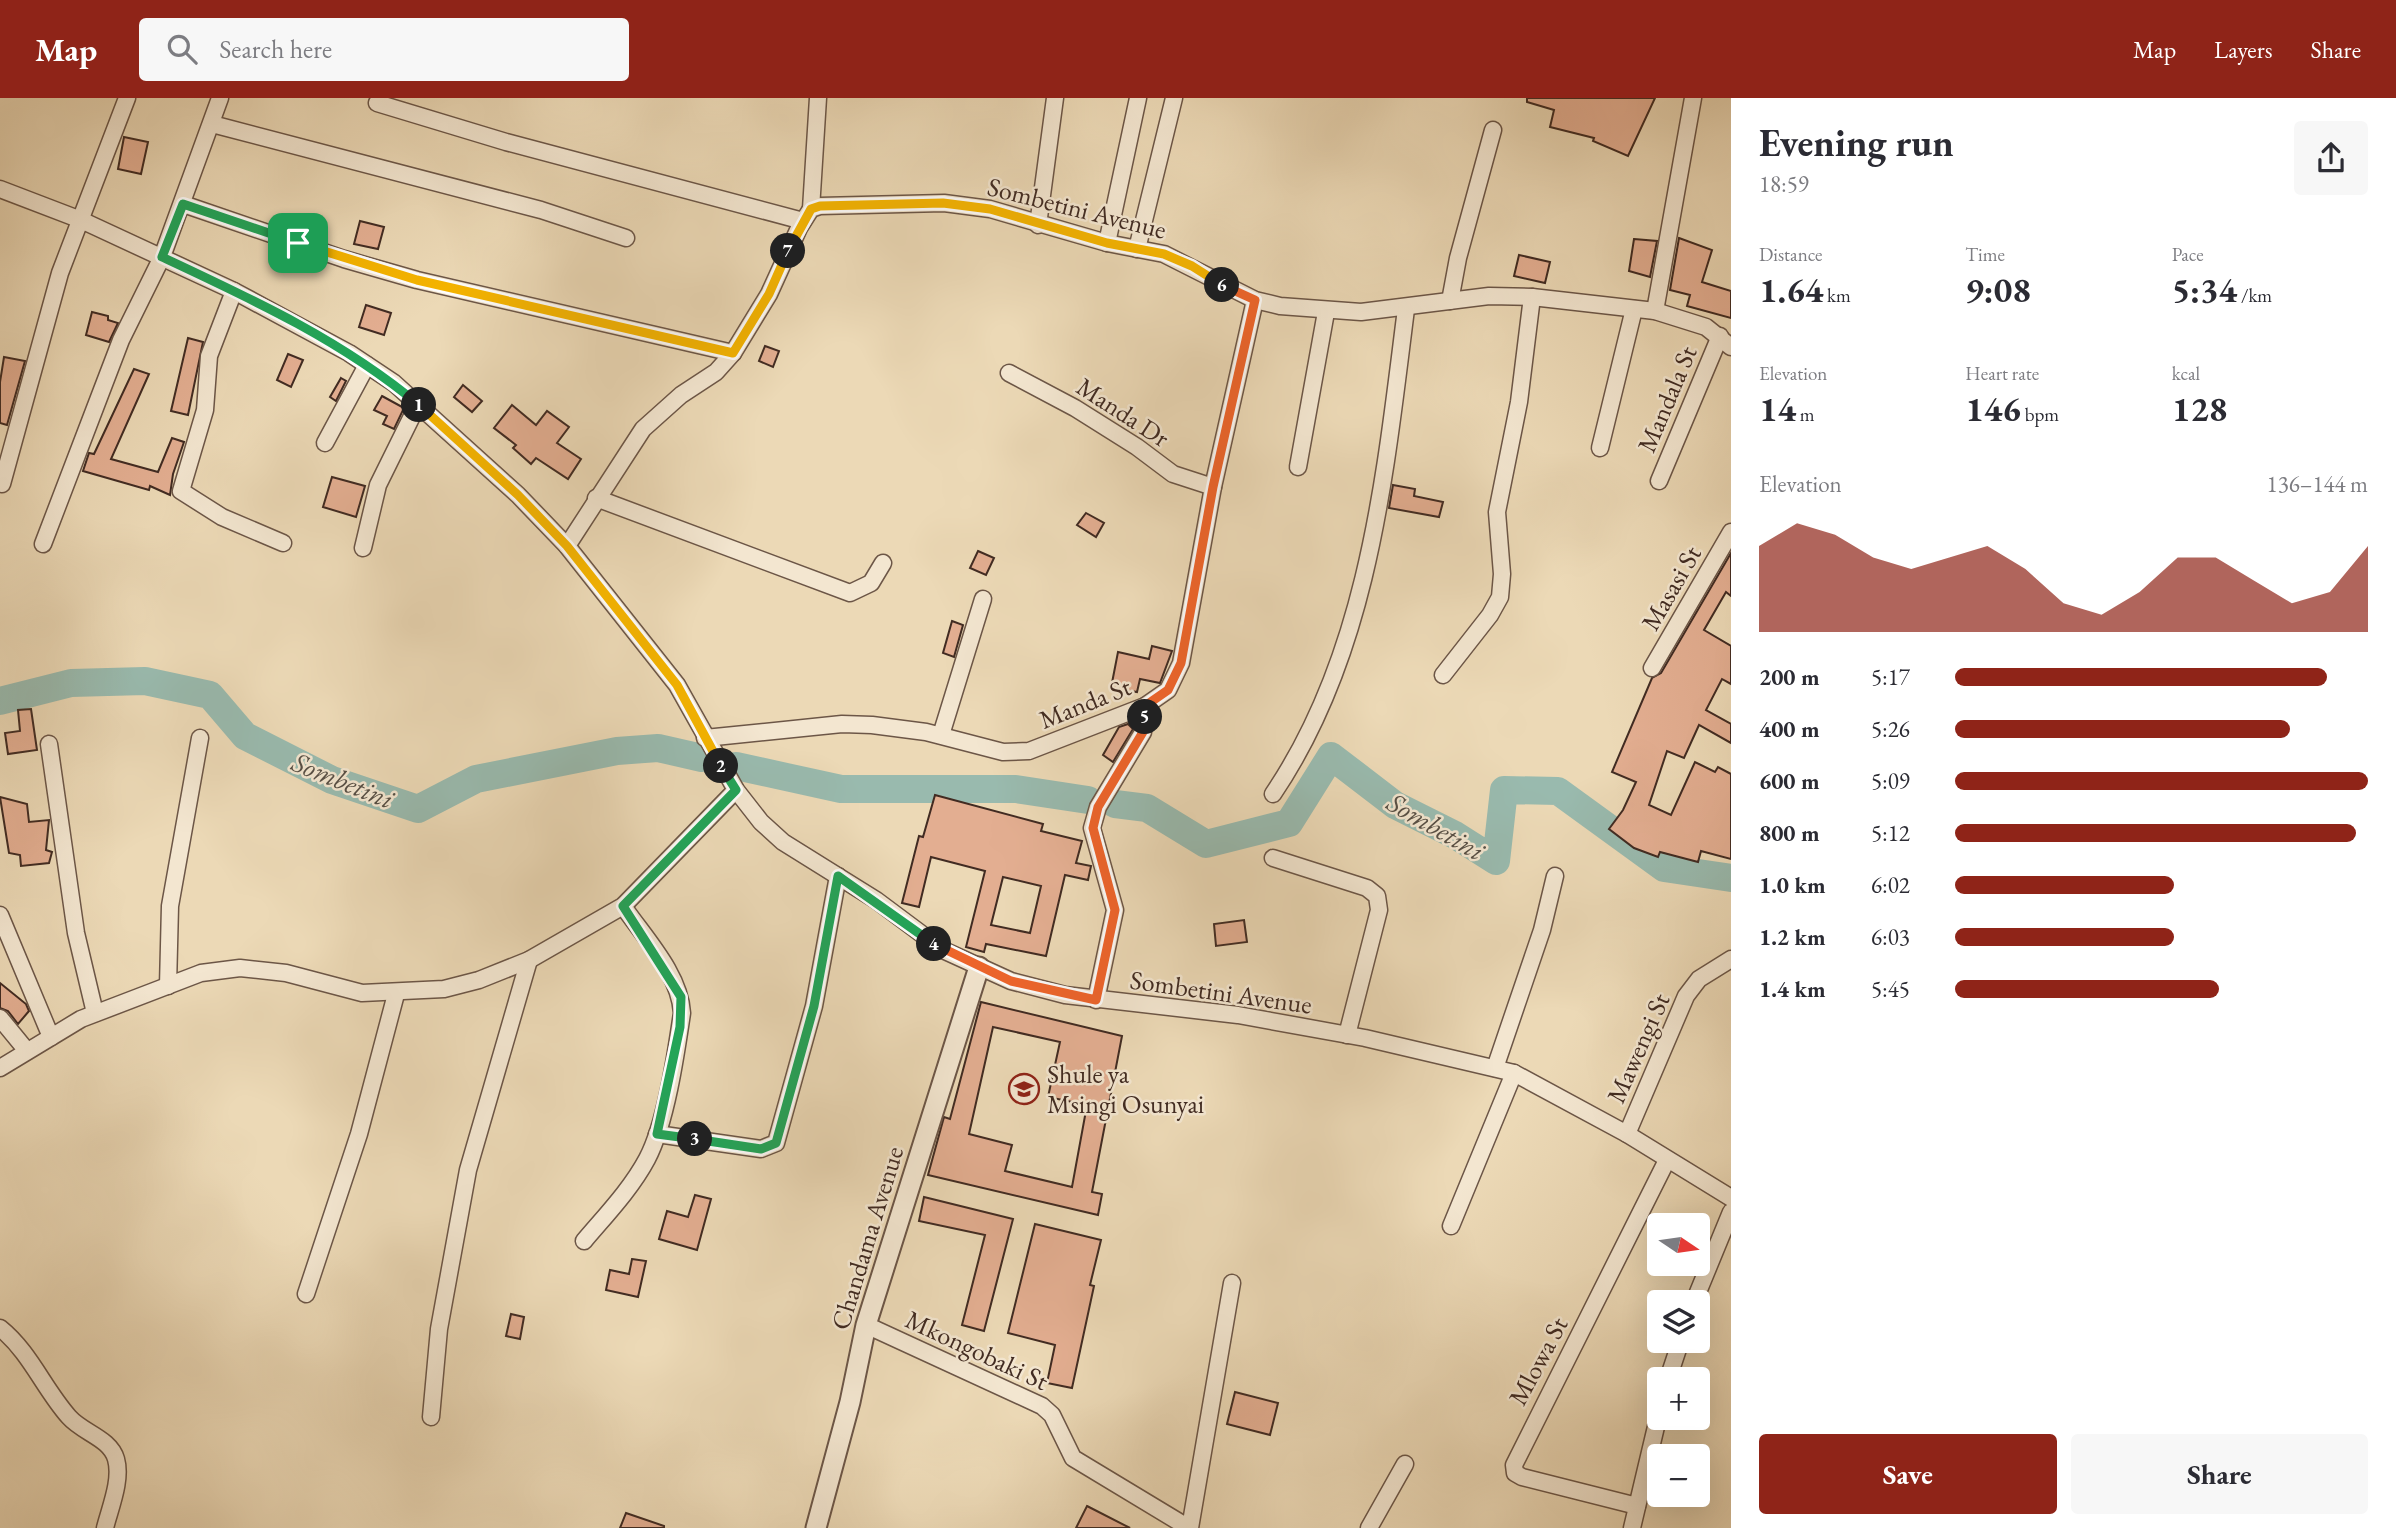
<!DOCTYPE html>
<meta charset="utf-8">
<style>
body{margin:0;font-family:"EB Garamond",serif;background:#f7f7f7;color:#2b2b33;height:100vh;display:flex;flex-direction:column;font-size:26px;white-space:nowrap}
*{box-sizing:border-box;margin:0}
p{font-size:23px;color:#7c7c81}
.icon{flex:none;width:38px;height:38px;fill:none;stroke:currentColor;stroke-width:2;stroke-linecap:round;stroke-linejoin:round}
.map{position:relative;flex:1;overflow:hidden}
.panel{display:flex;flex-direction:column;background:#fff;width:665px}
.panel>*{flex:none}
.needle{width:46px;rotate:103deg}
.tools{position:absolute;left:1647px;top:1115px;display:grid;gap:14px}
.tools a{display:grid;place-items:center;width:63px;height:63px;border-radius:7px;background:#fff;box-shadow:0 7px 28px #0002;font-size:35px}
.pin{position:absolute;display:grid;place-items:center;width:60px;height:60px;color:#fff;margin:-30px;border-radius:14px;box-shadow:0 4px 10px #0006}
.km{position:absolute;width:35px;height:35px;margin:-18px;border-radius:50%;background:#222;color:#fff;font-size:19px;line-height:35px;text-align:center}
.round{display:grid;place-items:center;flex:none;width:74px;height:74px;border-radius:7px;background:#f7f7f7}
.summary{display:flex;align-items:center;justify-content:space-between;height:119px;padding:0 28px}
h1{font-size:38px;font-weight:700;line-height:52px}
.metrics{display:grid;grid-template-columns:repeat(3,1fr);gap:10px;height:119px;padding:7px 28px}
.metrics div{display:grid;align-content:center}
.metrics b{font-size:35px;font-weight:700}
.metrics small{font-size:19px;font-weight:400}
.metrics p{font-size:19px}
.chart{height:196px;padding:14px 28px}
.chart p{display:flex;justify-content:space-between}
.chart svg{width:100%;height:126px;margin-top:7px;fill:#8f2418;opacity:.7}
.action{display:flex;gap:14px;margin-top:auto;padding:14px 28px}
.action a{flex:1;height:80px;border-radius:7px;background:#8f2418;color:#fff;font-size:28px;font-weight:700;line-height:80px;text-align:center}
.action a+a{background:#f7f7f7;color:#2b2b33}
ul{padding:0 28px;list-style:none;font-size:23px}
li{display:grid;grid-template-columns:112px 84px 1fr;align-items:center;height:52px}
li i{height:18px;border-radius:9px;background:#8f2418}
header{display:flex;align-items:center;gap:42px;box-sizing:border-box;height:98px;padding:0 35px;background:#8f2418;color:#fff}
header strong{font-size:33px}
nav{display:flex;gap:38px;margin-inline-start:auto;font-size:24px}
.search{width:490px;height:63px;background:#f7f7f7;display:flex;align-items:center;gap:18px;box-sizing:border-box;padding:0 24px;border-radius:7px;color:#7c7c81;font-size:26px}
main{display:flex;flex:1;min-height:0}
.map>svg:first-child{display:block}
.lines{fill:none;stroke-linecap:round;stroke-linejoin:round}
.river{stroke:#99baae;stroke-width:28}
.building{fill:#e3ae91;stroke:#412b22;stroke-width:2;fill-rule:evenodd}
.minor-casing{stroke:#6c5647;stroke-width:19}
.tertiary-casing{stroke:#6c5647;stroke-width:23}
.minor{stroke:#f3e6d0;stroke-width:16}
.tertiary{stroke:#f3e6d0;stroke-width:19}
.split-1-casing{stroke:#fff;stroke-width:14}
.split-2-casing{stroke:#fff;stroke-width:14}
.split-3-casing{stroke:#fff;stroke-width:14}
.split-4-casing{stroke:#fff;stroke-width:14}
.split-5-casing{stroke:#fff;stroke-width:14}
.split-6-casing{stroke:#fff;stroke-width:14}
.split-7-casing{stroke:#fff;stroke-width:14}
.split-8-casing{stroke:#fff;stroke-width:14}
.split-1{stroke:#22a559;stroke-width:9}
.split-2{stroke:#f5b400;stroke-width:9}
.split-3{stroke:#22a559;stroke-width:9}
.split-4{stroke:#22a559;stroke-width:9}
.split-5{stroke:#f0652b;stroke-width:9}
.split-6{stroke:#f0652b;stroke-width:9}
.split-7{stroke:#f5b400;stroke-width:9}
.split-8{stroke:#f5b400;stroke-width:9}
.labels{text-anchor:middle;stroke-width:5;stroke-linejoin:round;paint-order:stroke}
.street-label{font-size:26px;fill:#412b22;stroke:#f3e6d0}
.poi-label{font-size:26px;fill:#412b22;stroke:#f3e6d0;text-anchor:start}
.water-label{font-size:28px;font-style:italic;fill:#574f45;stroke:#f3e6d0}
</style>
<header>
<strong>Map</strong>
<div class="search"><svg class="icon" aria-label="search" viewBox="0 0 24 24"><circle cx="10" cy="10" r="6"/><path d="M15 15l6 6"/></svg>Search here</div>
<nav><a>Map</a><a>Layers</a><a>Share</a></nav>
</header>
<main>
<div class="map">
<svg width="1731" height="1430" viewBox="0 0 1731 1430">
<rect width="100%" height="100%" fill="#ecd9b6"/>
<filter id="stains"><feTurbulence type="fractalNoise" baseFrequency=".00286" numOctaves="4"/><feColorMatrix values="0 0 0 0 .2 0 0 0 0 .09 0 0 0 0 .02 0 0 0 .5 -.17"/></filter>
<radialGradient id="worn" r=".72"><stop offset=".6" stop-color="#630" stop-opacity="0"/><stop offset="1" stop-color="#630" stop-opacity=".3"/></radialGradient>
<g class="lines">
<g class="river">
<polyline points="0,603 71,585 145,583 210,597 245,638 332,682 418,711 476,681 617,653 658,650 702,660"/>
<polyline points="736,668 841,691 1016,691 1088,702"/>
<polyline points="1115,706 1147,710 1206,746 1289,725 1331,658 1395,707 1455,737 1496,763 1504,692 1558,693 1664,770 1731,780"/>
</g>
</g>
<g class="building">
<polygon points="1527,0 1655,0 1628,58 1593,43 1594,40 1550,29 1554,12 1527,4"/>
<polygon points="124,39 148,44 141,76 118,71"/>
<polygon points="360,123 384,129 378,151 354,146"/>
<polygon points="1679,140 1712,152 1702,184 1731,193 1731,220 1687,208 1690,197 1670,192"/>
<polygon points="1634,141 1657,143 1650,179 1629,173"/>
<polygon points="1519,157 1550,164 1545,185 1514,178"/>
<polygon points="366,207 391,215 384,237 359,229"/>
<polygon points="92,214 108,218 108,222 118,225 109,244 86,237"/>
<polygon points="188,240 203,244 188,317 171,313"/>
<polygon points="765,248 779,253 773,269 759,263"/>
<polygon points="288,256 303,262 291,289 277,282"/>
<polygon points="4,259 25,263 7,327 0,325 0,284"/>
<polygon points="134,271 149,276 111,361 158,374 172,340 184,344 173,376 170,397 150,388 149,392 83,373 89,355 94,356"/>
<polygon points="341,280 346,283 336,303 330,299"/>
<polygon points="463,287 482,303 472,314 454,299"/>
<polygon points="382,298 404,310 394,331 383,326 387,318 374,312"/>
<polygon points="512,307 536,327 547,313 569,329 557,345 581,361 568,381 536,360 531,366 513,350 516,347 494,330"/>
<polygon points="332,379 365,388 356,419 323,409"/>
<polygon points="1393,387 1415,391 1414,398 1443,404 1439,419 1389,410"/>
<polygon points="1086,415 1104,425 1096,439 1077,427"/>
<polygon points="978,453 994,460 986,477 970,470"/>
<polygon points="1731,455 1731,498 1726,494 1704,532 1731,548 1731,586 1722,581 1706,612 1731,626 1731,645 1699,627 1684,660 1667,653 1649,707 1671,717 1695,664 1715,674 1718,669 1731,676 1731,761 1701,753 1698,764 1660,754 1658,759 1634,750 1609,731 1623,712 1636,684 1612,674 1652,580 1661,575"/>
<polygon points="952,523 963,527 954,559 943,555"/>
<polygon points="1152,548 1172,553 1160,585 1140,581 1137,594 1111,590 1118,554 1149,561"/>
<polygon points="31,611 37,652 8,656 5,635 20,633 18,612"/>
<polygon points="1128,626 1133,631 1113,664 1103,657 1119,629"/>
<path d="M935 697 1043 726 1041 733 1082 743 1076 765 1091 768 1088 782 1065 777 1046 858 986 846 984 854 966 849 985 773 931 759 919 809 902 805 919 738 923 739ZM1003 779 1041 788 1030 835 991 827Z"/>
<polygon points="0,699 27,706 29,724 49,722 46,752 52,754 49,765 21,768 20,757 9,755"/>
<polygon points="1244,822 1247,844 1216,848 1214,826"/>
<polygon points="0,885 26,906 29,913 18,926 8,913 0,910"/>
<path d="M981 904 1122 938 1092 1094 1102 1096 1098 1117 928 1077 944 1019 950 1021ZM993 929 1060 944 1048 999 1087 1007 1072 1089 1005 1073 1012 1047 969 1036Z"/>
<polygon points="695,1097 711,1101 697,1152 659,1141 667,1113 688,1119"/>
<polygon points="924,1099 1013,1121 984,1233 962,1227 985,1137 919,1123"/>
<polygon points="1035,1126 1101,1142 1090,1187 1094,1188 1072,1290 1047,1285 1055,1247 1008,1235"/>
<polygon points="632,1161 646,1163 638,1199 606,1192 610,1172 629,1176"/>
<polygon points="511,1216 524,1219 520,1241 506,1238"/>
<polygon points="1235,1294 1278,1305 1270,1337 1227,1326"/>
<polygon points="1087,1408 1130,1430 1076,1430"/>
<polygon points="626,1415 664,1428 664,1430 620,1430"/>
</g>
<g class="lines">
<g class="minor-casing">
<g id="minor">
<polyline points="377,5 506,44 803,123"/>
<polyline points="212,26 541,112 626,140"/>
<polyline points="0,91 81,122 234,193 349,255 394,285 518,397 567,448 677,587 736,692 761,724 783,744 876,802 943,852 1011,883 1065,897 1238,917 1365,940 1514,975 1627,1036 1731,1100"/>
<polyline points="183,106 344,161 417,182 733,255"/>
<polyline points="811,111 818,0"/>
<polyline points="1038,127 1055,0"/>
<polyline points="1107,145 1138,0"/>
<polyline points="1137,151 1174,0"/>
<polyline points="234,193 209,258 205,312 181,393 222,419 283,445"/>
<polyline points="1450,203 1458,160 1493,32"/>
<polyline points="1655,213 1693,0"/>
<polyline points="1009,275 1075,310 1137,349 1173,376 1213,389"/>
<polyline points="325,345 367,267"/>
<polyline points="1600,350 1634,211"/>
<polyline points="1298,369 1326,214"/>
<polyline points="1659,383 1720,238"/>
<polyline points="2,386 60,175 127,0"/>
<polyline points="596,400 850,495 871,485 883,465"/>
<polyline points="43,446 121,242 162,159 220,0"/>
<polyline points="567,448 643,331 681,297 716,274 733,255 769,196 799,130 811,111 820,108 944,105 990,111 1107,145 1164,156 1255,202 1280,208 1361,214 1489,198 1532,199 1655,213 1706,229 1731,249"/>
<polyline points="363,450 378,387 418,306"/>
<polyline points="1652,570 1731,434"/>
<polyline points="1443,577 1490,517 1500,499 1502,476 1497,414 1519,304 1532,199"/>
<polyline points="941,637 983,501"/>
<polyline points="705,640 842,626 872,627 926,634 1003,654 1029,653 1145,608 1168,592 1181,565 1213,389 1255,202"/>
<polyline points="49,646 76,835 95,915"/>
<path d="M1273 696C1369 554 1385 376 1406 211"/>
<polyline points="1273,760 1367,790 1377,798 1379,812 1347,937"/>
<polyline points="0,817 51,939"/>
<polyline points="168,888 170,808 200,640"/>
<polyline points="1096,902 1115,812 1092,730 1098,709 1143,634 1145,608"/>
<polyline points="0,920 27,953"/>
<polyline points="0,970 81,921 201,875 240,870 286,875 362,895 444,891 479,882 529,862 623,808 736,692"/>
<polyline points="1495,970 1542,832 1555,778"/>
<polyline points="657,1036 761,1051 776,1045 814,908 838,778"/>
<polyline points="1627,1036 1686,898 1699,881 1731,861"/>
<polyline points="1451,1128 1514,975"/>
<path d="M584 1143C606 1117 631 1091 647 1061 666 1025 676 956 682 915 680 876 644 839 623 808"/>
<polyline points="306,1196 359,1036 396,896"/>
<polyline points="1694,1204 1731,1114"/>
<polyline points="866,1227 1042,1308 1052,1317 1073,1360 1189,1430"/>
<path d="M0 1230C30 1254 44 1291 69 1319 83 1335 110 1340 116 1361 122 1382 110 1410 105 1430"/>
<polyline points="1668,1281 1681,1242"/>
<polyline points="431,1319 439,1231 468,1072 529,862"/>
<polyline points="1637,1408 1522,1379 1515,1375 1514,1367 1667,1062"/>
<polyline points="1190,1430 1232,1185"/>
<polyline points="1369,1430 1405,1366"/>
<polyline points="1632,1430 1659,1316"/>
</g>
</g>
<g class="tertiary-casing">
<polyline id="tertiary" points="816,1430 850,1304 866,1227 979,869"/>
</g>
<use href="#minor" class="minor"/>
<use href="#tertiary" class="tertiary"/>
</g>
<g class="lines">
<g class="split-1-casing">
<path id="split-1" d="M298 145 183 106 162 159C252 201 343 243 419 307"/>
</g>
<g class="split-2-casing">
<polyline id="split-2" points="419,307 518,397 567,448 677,587 721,668"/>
</g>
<g class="split-3-casing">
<polyline id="split-3" points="695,1041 657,1036 680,929 681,899 623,808 736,692 721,668"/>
</g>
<g class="split-4-casing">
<polyline id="split-4" points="695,1041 761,1051 776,1045 814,908 838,778 934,846"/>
</g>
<g class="split-5-casing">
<polyline id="split-5" points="934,846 1011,883 1096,902 1115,812 1093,730 1098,709 1143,634 1145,619"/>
</g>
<g class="split-6-casing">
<polyline id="split-6" points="1145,619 1145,608 1168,592 1181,565 1213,389 1255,202 1222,187"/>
</g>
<g class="split-7-casing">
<polyline id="split-7" points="788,153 811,111 820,108 943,105 990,111 1107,145 1164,156 1192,168 1222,187"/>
</g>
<g class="split-8-casing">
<polyline id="split-8" points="298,145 417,182 733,255 769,196 788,153"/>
</g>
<use href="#split-1" class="split-1"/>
<use href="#split-2" class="split-2"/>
<use href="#split-3" class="split-3"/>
<use href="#split-4" class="split-4"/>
<use href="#split-5" class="split-5"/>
<use href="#split-6" class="split-6"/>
<use href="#split-7" class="split-7"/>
<use href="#split-8" class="split-8"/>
</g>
<defs>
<g id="school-ring" transform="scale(1.575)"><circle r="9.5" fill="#f3e6d0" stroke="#8f2418" stroke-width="1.5"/><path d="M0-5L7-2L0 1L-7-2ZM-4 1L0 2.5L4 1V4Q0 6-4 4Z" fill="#8f2418"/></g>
</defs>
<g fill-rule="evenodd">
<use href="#school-ring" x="1024" y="991"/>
</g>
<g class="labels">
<g class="street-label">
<text transform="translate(1077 110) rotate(14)" y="9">Sombetini Avenue</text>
<text transform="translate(1667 301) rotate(-67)" y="9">Mandala St</text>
<text transform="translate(1123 314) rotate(33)" y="9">Manda Dr</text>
<text transform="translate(1671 490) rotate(-60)" y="9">Masasi St</text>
<text transform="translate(1085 605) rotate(-22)" y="9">Manda St</text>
<text transform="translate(1221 894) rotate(8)" y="9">Sombetini Avenue</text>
<text transform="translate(1638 950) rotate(-66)" y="9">Mawengi St</text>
<text transform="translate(867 1140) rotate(-73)" y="9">Chandama Avenue</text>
<text transform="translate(977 1252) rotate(25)" y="9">Mkongobaki St</text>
<text transform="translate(1538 1263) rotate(-62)" y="9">Mlowa St</text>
</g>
<g class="poi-label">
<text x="1047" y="985">Shule ya<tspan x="1047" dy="30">Msingi Osunyai</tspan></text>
</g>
<g class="water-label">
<text transform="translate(343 682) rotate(22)" y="10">Sombetini</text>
<text transform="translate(1436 728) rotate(30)" y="10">Sombetini</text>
</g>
</g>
<rect width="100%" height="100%" filter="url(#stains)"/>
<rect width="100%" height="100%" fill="url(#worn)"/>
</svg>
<div class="tools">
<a><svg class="needle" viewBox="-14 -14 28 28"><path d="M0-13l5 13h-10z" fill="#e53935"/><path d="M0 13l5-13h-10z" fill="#7c7c81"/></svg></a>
<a><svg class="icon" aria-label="layers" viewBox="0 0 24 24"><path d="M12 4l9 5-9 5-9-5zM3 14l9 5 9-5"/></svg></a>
<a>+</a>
<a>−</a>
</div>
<div class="pin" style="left:298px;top:145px;background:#1e9e55"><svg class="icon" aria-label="arrive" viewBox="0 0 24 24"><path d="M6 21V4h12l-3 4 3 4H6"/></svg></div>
<b class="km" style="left:419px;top:307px">1</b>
<b class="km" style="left:721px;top:668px">2</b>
<b class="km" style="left:695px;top:1041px">3</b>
<b class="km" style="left:934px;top:846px">4</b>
<b class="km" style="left:1145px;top:619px">5</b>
<b class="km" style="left:1222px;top:187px">6</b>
<b class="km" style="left:788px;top:153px">7</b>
</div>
<section class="panel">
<div class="summary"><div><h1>Evening run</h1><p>18:59</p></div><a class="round"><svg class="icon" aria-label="share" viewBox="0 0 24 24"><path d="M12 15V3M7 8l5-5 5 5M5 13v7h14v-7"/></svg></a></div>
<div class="metrics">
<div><p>Distance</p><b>1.64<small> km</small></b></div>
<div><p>Time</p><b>9:08</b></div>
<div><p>Pace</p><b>5:34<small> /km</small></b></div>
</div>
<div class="metrics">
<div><p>Elevation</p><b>14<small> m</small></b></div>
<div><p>Heart rate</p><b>146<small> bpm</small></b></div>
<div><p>kcal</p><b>128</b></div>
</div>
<div class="chart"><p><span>Elevation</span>136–144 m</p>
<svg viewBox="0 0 160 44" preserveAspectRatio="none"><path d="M0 44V14L10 6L20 10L30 18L40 22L50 18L60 14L70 22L80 34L90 38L100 30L110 18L120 18L130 26L140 34L150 30L160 14V44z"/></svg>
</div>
<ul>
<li><b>200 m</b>5:17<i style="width:90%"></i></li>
<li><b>400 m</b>5:26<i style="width:81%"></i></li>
<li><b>600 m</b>5:09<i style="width:100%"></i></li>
<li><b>800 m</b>5:12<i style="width:97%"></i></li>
<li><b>1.0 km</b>6:02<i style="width:53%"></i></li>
<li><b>1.2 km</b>6:03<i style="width:53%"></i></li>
<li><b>1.4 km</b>5:45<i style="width:64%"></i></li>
</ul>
<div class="action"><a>Save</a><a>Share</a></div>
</section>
</main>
